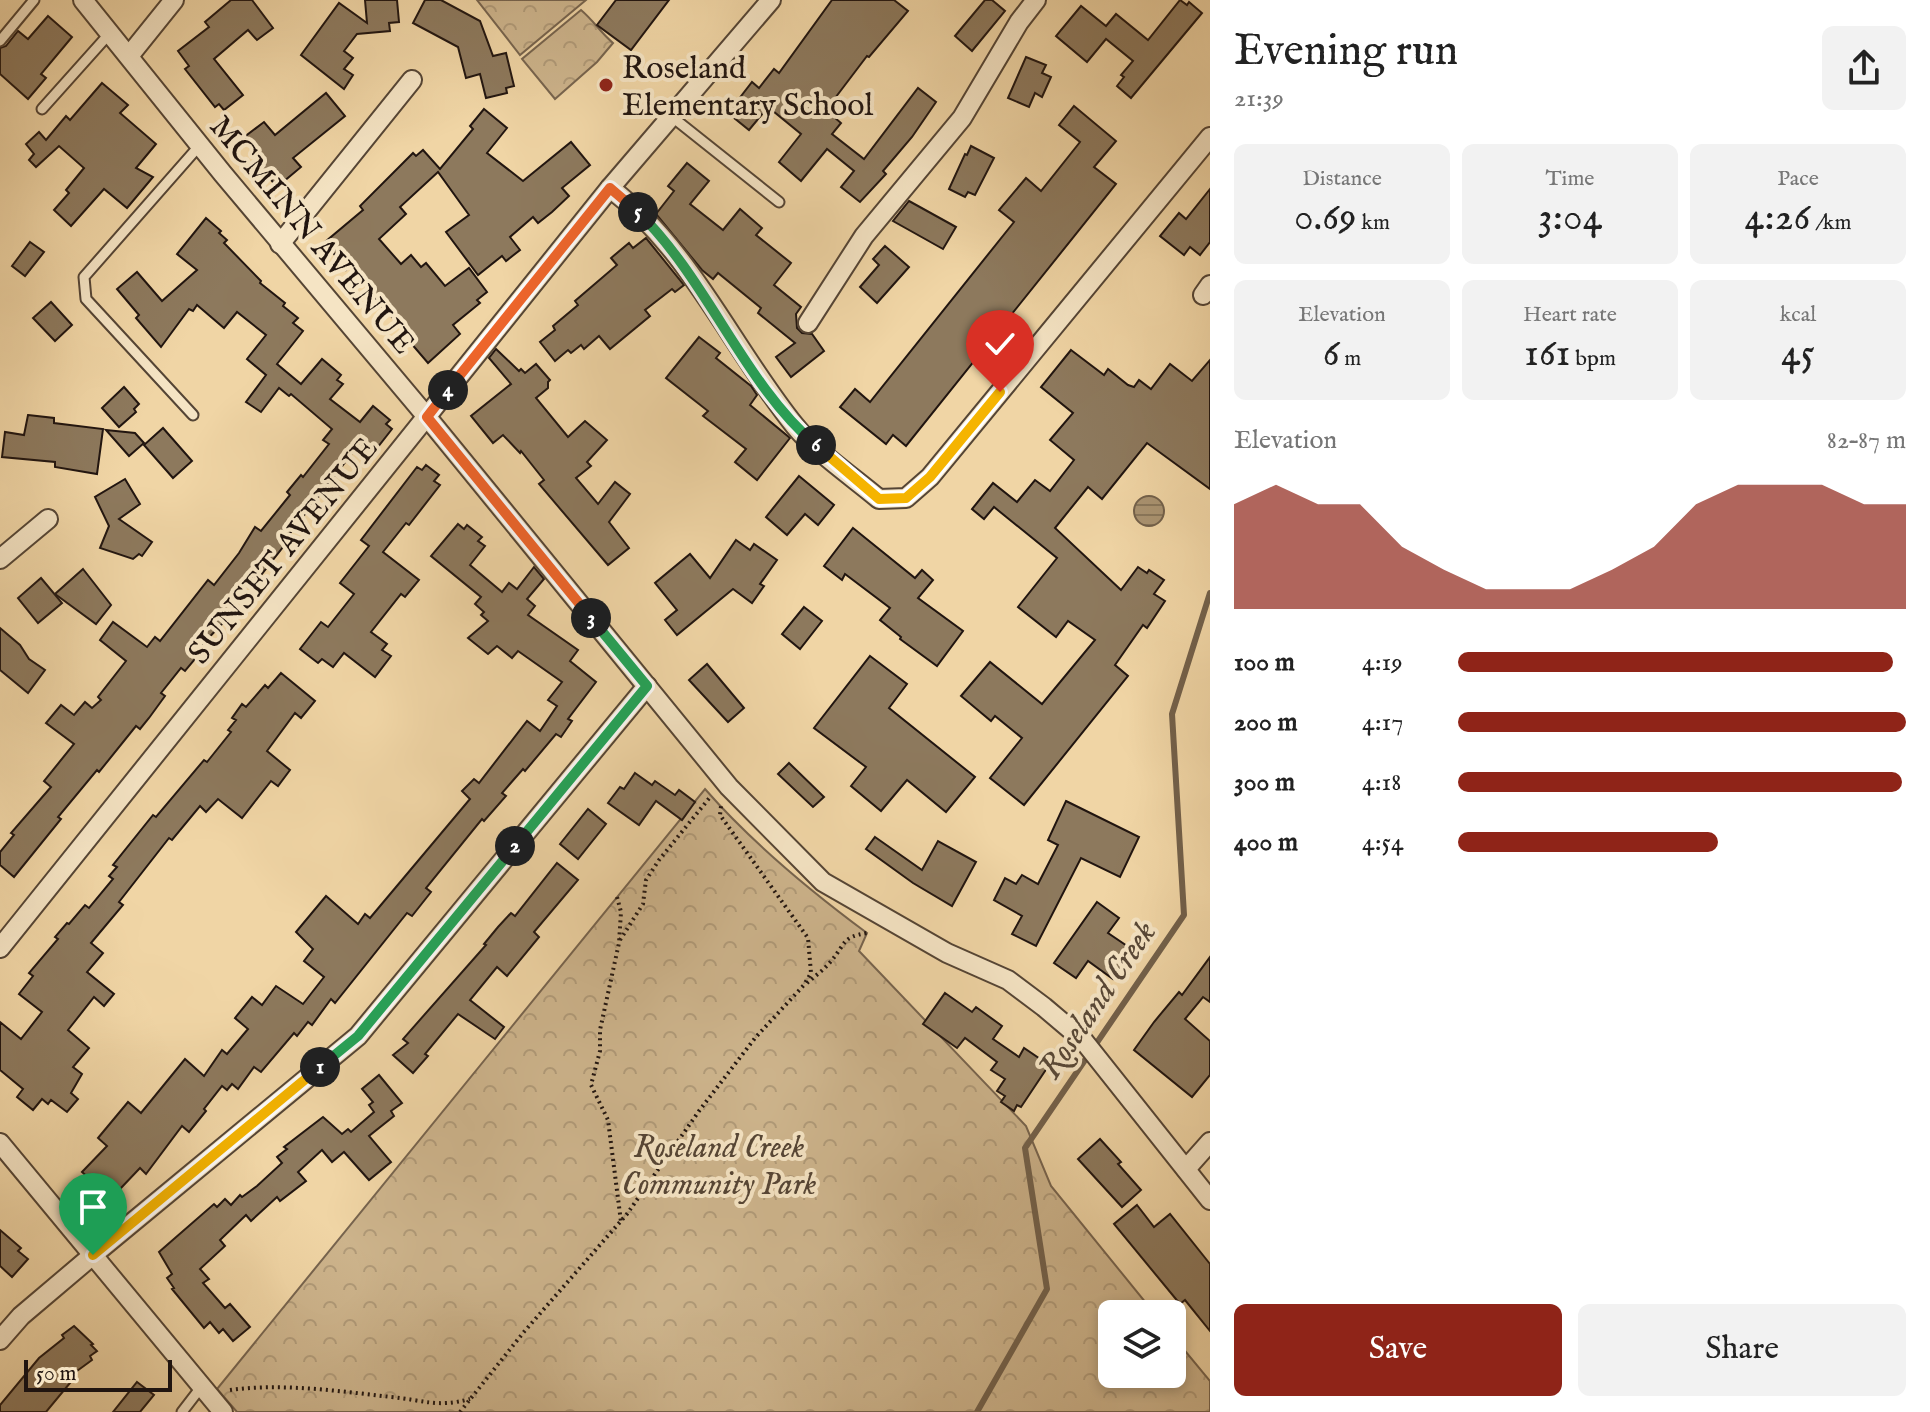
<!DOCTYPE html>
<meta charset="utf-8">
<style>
body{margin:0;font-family:"IM FELL English",serif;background:#f2f2f2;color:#222;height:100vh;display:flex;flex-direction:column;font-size:30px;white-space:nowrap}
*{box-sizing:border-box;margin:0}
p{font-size:26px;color:#767676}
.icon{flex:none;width:44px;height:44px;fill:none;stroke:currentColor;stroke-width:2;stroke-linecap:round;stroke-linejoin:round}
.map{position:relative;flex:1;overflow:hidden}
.sheet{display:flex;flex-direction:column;background:#fff;width:720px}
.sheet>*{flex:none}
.controls{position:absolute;left:1098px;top:1300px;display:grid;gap:16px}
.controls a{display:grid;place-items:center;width:88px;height:88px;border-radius:12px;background:#fff;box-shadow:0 4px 12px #0003;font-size:40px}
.scale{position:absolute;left:24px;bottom:20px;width:148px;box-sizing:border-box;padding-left:8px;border:4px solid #211510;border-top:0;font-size:22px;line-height:28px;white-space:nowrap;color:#211510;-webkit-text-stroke:6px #f5e4c4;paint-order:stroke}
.pin{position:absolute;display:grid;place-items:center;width:68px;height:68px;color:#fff;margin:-82px -34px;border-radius:50% 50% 50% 0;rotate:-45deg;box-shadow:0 0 8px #0007}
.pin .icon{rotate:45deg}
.km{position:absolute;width:40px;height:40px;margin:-20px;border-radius:50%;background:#222;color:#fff;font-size:22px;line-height:40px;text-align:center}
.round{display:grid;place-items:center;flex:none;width:84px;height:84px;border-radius:12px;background:#f2f2f2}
.headline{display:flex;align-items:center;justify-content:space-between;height:136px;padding:0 24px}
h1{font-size:44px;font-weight:600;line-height:60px}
.figures{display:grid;grid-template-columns:repeat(3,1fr);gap:12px;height:136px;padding:8px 24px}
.figures div{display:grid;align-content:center;border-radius:12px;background:#f2f2f2;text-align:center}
.figures b{font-size:40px;font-weight:600}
.figures small{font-size:22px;font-weight:400}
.figures p{font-size:22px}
.chart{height:224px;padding:16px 24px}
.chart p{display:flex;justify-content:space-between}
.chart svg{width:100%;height:144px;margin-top:8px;fill:#8f2418;opacity:.7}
.action{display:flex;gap:16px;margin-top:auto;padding:16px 24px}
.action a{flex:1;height:92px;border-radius:12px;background:#8f2418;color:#fff;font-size:32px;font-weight:600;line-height:92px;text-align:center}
.action a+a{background:#f2f2f2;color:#222}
ul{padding:0 24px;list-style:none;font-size:26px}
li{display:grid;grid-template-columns:128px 96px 1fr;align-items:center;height:60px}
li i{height:20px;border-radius:10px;background:#8f2418}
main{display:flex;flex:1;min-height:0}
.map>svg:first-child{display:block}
.forest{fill:url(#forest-crowns);stroke:#77644e;stroke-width:2}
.water{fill:url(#water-rules);stroke:#73614b;stroke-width:2}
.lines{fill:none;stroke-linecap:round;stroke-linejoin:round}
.stream{stroke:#73614b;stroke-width:6}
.building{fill:#8d795d;stroke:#211510;stroke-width:2}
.service-casing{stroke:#554535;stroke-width:13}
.minor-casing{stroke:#554535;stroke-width:22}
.path{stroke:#211510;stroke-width:4;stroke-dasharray:2 4;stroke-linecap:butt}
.service{stroke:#f5e4c4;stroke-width:9}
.minor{stroke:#f5e4c4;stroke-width:18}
.split-1-casing{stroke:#fff;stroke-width:16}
.split-2-casing{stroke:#fff;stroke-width:16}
.split-3-casing{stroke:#fff;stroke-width:16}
.split-4-casing{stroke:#fff;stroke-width:16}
.split-5-casing{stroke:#fff;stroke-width:16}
.split-6-casing{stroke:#fff;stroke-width:16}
.split-7-casing{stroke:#fff;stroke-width:16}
.split-1{stroke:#f5b400;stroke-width:10}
.split-2{stroke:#22a559;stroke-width:10}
.split-3{stroke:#22a559;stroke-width:10}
.split-4{stroke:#f0652b;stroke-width:10}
.split-5{stroke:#f0652b;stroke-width:10}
.split-6{stroke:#22a559;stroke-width:10}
.split-7{stroke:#f5b400;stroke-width:10}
.poi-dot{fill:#8f2418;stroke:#f5e4c4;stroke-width:3}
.labels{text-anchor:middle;stroke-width:8;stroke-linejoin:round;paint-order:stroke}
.poi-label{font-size:32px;fill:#211510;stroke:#f5e4c4;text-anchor:start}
.street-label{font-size:32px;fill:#211510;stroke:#f5e4c4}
.park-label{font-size:32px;font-style:italic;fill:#554535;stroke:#f5e4c4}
.water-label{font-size:34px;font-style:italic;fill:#584837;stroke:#f5e4c4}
</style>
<main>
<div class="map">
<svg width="1210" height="1412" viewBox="0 0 1210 1412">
<defs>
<pattern id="forest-crowns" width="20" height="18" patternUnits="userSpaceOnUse" patternTransform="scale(2)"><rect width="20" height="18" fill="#cdb48c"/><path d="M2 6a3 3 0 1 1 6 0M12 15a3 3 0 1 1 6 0" fill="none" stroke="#b09a78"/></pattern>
<pattern id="water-rules" width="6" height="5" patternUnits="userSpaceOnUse" patternTransform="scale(2)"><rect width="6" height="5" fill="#aa9472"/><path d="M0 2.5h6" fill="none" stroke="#8a785c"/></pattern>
</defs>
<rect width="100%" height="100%" fill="#f0d5a5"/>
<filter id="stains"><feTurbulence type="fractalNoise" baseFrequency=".0025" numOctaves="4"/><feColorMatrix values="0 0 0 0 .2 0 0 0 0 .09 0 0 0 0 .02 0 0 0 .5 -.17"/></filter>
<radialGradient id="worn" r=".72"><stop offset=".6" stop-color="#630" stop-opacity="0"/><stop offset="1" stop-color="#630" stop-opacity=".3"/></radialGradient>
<g class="forest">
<polygon points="477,0 586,0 520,55"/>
<path d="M581 10C594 21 600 32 613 43L597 62 555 99 522 59Z"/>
<path d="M705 789C753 844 809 890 867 933L859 951 1026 1126 1051 1186 1155 1314H1112V1374H1172V1335L1210 1381V1412H237L217 1389Z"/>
</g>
<circle class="water" cx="1149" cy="511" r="15"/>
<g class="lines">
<polyline class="stream" points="977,1412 1047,1289 1025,1148 1184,915 1172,714 1210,593"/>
</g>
<g class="building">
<polygon points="231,0 252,0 273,28 257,40 248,30 214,59 243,95 224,110 219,104 215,107 185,69 189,66 178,51 209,27 205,22"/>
<polygon points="365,0 397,0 399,22 389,23 390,31 357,34 344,51 353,58 344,69 353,75 344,89 301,55 339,3 367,23"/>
<polygon points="425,0 441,0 480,21 493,56 506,53 514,86 506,88 507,93 486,98 480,74 466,78 458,47 413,23"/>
<polygon points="616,0 669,0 631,50 597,25"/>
<polygon points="832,0 894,0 908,11 869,57 867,56 826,110 841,123 832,134 864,159 918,88 936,102 912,137 883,171 886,174 860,202 841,187 854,171 827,149 801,181 779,162 801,134 768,107 749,130 728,113 752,82 759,88 774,69 779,73"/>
<polygon points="985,0 992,0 1005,11 972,51 955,36"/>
<polygon points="1180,0 1187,5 1189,2 1202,13 1131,98 1117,86 1124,77 1121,75 1133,61 1106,39 1087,62 1056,36 1081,6 1106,26 1116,14 1148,40"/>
<polygon points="48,16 72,37 41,74 46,78 28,99 0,74 0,48 6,46 18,31 28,39"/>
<polygon points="1026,57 1046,65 1042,73 1051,77 1042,97 1035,93 1029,107 1008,98"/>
<polygon points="102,83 128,105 120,113 156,144 136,168 153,177 127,208 104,189 71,226 54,210 69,193 66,190 84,168 59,146 36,167 29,160 34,154 26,144 39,132 46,140 66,116 70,120"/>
<polygon points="326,93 345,116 293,158 301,167 277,187 258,164 262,162 243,138 264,122 275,135"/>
<polygon points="1074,106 1116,141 1094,167 1116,184 906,446 893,435 886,444 840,407 855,389 870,402 1014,222 999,210 1026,178 1041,191 1080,142 1059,125"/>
<polygon points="484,109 507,128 487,153 523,181 571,142 590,165 562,188 569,196 552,212 538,223 533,217 510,237 520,250 506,261 502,256 478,275 446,232 469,215 438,172 400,207 406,214 379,239 401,264 411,255 421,267 426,263 445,286 469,268 487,292 477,300 480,303 453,325 460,334 428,363 404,335 407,332 384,309 350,266 346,270 325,242 363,210 360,206 413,153 416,156 423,150 440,169 473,129 470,126"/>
<polygon points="971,146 994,158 975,195 968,192 965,197 949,189 965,154 967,155"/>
<polygon points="687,163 709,181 690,204 723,230 740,209 762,228 756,235 791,263 774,285 801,307 796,314 797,328 802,333 812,334 824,351 791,377 776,357 795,343 758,313 761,308 718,273 713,279 702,270 656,214 674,191 668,186"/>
<polygon points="1210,189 1210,242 1200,255 1190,247 1184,255 1160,236 1179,213 1186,219"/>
<polygon points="909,201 956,227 943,249 893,221"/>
<polygon points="206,218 221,231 219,233 227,240 224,243 261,281 260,283 285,303 283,306 298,318 293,323 303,331 277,364 301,384 322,359 341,375 337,380 343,384 330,399 360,422 373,406 390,420 386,424 392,429 370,457 357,447 288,536 290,538 258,579 255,576 248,586 245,583 225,608 228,610 221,619 224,622 191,656 195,659 185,671 181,668 161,693 165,696 149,718 140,729 136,726 99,772 97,770 58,817 61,819 14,877 0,865 0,852 14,835 11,833 51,787 44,781 74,744 46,723 61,705 74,715 85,702 92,708 101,700 98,697 126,661 100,640 113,622 147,647 155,637 160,641 208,580 214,585 239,553 255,527 261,531 290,495 287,492 301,475 303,477 329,444 323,440 332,429 291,394 289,396 279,388 261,412 246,402 266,375 247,359 266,335 237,312 224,328 197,305 193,311 189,309 161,347 136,318 139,315 117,289 137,272 162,301 197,270 177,254"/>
<polygon points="646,238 684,285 675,292 672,289 645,310 650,316 610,349 599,336 584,349 581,345 571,353 568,350 555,361 540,342 555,330 553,326 578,305 575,301 617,265 611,258 629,243 633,248"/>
<polygon points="30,242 44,252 25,276 12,266"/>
<polygon points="885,246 909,267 877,303 860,287 879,265 873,259"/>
<polygon points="51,302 72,325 55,341 33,318"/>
<polygon points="699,337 720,353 716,358 751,386 757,395 750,405 790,438 757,480 735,462 746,449 703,416 708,411 666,378"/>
<polygon points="496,349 519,371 521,369 525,373 536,364 550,380 548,382 548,388 536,398 568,437 585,421 607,440 587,462 591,466 576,478 598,504 615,482 630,494 609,522 629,548 608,565 539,484 544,480 521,451 520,453 503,435 493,443 471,416 511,384 489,358"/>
<polygon points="1071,350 1104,375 1108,369 1128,385 1134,387 1139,380 1151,389 1170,364 1192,381 1210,360 1210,489 1147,443 1102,499 1088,487 1055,528 1121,590 1138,567 1147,573 1149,570 1164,580 1154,594 1165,601 1147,628 1143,625 1115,665 1128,676 1024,805 990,778 1022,738 995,716 991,721 961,696 990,662 1042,704 1095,640 1068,621 1056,637 1018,607 1057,558 994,507 984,519 972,509 993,483 1017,502 1035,480 1050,491 1074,460 1050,440 1073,413 1041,387"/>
<polygon points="124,387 139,404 134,409 136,412 119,427 102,408"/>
<polygon points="28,415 54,418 54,423 103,429 97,474 55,467 55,462 2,457 5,432 24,435"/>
<polygon points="163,428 192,461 173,478 144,445"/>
<polygon points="106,430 135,433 144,443 129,456"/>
<polygon points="426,465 439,475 434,481 440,485 409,525 406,523 383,552 419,580 405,597 401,594 371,632 387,644 382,650 391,656 375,677 344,653 333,667 322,659 318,663 300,649 321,622 328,627 354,594 340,583 369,546 361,540 417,467 422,470"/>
<polygon points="799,476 834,505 818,525 805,514 787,535 766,517"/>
<polygon points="125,479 140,504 119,519 152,542 142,556 139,554 133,559 100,548 109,526 95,497"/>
<polygon points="458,524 464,529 467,525 482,537 478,541 485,546 470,565 502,592 509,583 517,589 534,567 544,579 527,599 535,606 528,615 578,650 570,661 596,682 568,719 572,721 561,737 556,734 525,771 523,769 502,793 506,796 484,821 482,819 426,888 431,892 412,916 407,913 335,1003 331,999 312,1025 308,1022 297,1036 294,1033 261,1072 254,1067 238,1089 232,1084 227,1090 222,1086 204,1109 206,1111 189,1132 182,1126 146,1174 140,1168 100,1210 80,1192 91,1180 82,1172 107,1146 98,1138 128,1102 141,1113 185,1059 204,1076 222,1050 227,1054 248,1029 235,1018 252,997 262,1005 276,986 303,1004 324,977 304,961 313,949 296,932 326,896 358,924 365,914 370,918 470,799 462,791 474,779 479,783 527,721 540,731 557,706 548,700 562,682 518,651 512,658 497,646 488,654 468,638 488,621 481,615 484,612 475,604 481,597 431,556"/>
<polygon points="853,528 915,578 922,570 933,580 918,598 963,631 937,666 900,639 901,637 880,620 890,608 845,574 842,580 824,566"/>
<polygon points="736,540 750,550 754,544 777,560 760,584 764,586 752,603 733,589 677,635 665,620 677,610 655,583 690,554 710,578"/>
<polygon points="83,569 111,605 96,624 55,594"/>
<polygon points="41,578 62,603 38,623 18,598"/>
<polygon points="804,607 822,621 800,649 782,634"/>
<polygon points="0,628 20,645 29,659 45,670 28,693 0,670"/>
<polygon points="870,656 907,684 889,708 975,777 946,812 907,780 881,811 851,786 866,767 814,728"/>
<polygon points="707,664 744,708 728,722 689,680"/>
<polygon points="281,673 315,701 301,718 295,713 267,751 290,770 278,786 271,781 242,818 218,799 206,812 200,806 172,840 169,838 119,902 123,905 91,943 103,953 87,972 114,994 104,1006 94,997 68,1030 89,1048 73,1067 82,1074 71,1093 78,1099 67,1112 51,1100 48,1104 42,1099 33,1110 17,1097 23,1089 0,1070 0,1022 21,1039 42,1012 19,994 33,976 29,973 58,939 55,937 67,923 69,924 85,905 89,908 113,879 109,876 117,867 113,865 153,815 156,817 204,760 207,762 231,732 228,730 236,720 232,718 242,704 246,707 265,685 268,688"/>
<polygon points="789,763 824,797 813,807 778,774"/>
<polygon points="635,773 652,785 655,781 675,795 679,790 695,802 682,820 656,801 639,825 608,803 620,787 624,789"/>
<polygon points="1066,801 1139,837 1120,877 1081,858 1036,946 1012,934 1022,916 994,900 1005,878 1016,884 1022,875 1038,884 1058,845 1048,840"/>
<polygon points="588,809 606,824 578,859 560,844"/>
<polygon points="875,837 922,870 938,841 976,862 952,906 913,883 866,849"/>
<polygon points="557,863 578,880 534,932 539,937 507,976 497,967 470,1000 504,1027 495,1039 458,1014 425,1054 428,1056 413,1073 393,1055 408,1043 403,1039 486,945 484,944 498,927 511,913 515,916"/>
<polygon points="1097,902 1119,918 1108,933 1133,950 1113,979 1088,961 1076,978 1054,963"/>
<polygon points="1210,957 1210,1002 1203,997 1185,1019 1210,1041 1210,1075 1192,1097 1134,1050 1154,1022 1179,992 1182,995"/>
<polygon points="945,993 972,1012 976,1007 1002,1026 993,1039 1019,1057 1024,1048 1049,1065 1021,1107 1017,1105 1014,1111 1001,1102 1005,1096 997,1091 1005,1079 991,1070 997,1062 965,1038 957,1048 923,1024"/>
<polygon points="379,1075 402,1103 391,1111 394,1116 369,1136 391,1162 369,1180 344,1152 332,1162 322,1150 298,1172 306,1181 280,1201 277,1197 251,1221 246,1215 220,1240 225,1246 200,1269 209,1279 203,1283 225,1308 230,1304 250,1327 233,1341 223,1329 219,1333 210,1322 204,1328 172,1289 174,1288 167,1278 172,1274 159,1252 214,1204 217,1207 225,1199 231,1205 240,1195 242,1197 257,1186 282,1163 277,1157 287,1149 284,1147 323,1117 342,1134 348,1129 351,1132 374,1112 369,1105 373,1102 362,1089"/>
<polygon points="1100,1139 1121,1162 1118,1164 1141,1190 1122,1207 1078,1159"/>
<polygon points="1137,1205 1154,1227 1170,1214 1210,1264 1210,1331 1185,1300 1180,1304 1114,1224"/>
<polygon points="0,1230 21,1248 18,1251 28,1259 12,1277 0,1266"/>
<polygon points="74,1326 93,1344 91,1345 97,1351 90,1356 92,1360 66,1379 70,1383 46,1412 0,1412 0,1405 39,1358 64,1338 62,1335"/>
<polygon points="137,1382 154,1395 140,1412 113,1412"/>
</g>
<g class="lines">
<g class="service-casing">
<g id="service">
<polyline points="0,41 34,0"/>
<polyline points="42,109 110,33"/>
<polyline points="671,116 779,202"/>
<polyline points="193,415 86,299 84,277 200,145"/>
<polyline points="182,1412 202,1386"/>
</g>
</g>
<g class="minor-casing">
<g id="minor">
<polyline points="83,0 223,174 427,417 729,787 823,882 947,953 1008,980 1044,1007 1083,1040 1210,1200"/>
<polyline points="129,56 174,0"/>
<path d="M610 188C691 250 732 348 795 426 815 451 853 477 879 499L906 498 930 477 1210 137"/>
<polyline points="280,244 412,80"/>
<polyline points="1203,295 1210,285"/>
<polyline points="808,323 864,236 962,118 1019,22 1036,0"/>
<polyline points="0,559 48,519"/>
<polyline points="0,948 610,188 771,0"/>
<polyline points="0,1143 223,1412"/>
<polyline points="1186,1169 1210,1142"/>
<polyline points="0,1340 21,1316 93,1255 358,1036 647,686"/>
</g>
</g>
<g class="path">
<polyline points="617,897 621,912 619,943 600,1030 600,1051 591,1085 608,1120 621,1222"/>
<polyline points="620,940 643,904 646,880 659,860 711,796"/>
<path d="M807 983C815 976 825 969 832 960 846 943 842 937 867 933"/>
<path d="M230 1390C282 1383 339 1391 391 1397 424 1400 436 1408 470 1399"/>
<polyline points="460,1412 523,1333 627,1214 699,1111 755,1038 804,985 811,973 808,938 720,815 721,806"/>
</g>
<use href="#service" class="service"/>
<use href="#minor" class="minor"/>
</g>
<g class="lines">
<g class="split-1-casing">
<polyline id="split-1" points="93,1255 320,1067"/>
</g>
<g class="split-2-casing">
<polyline id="split-2" points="320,1067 358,1036 515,846"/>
</g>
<g class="split-3-casing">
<polyline id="split-3" points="515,846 647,686 591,618"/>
</g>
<g class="split-4-casing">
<polyline id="split-4" points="448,390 427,417 591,618"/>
</g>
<g class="split-5-casing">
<polyline id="split-5" points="448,390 610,188 638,212"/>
</g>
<g class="split-6-casing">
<path id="split-6" d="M638 212C708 280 744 384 816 445"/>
</g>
<g class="split-7-casing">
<polyline id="split-7" points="816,445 879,499 906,498 930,477 1000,392"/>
</g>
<use href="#split-1" class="split-1"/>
<use href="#split-2" class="split-2"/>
<use href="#split-3" class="split-3"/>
<use href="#split-4" class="split-4"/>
<use href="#split-5" class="split-5"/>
<use href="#split-6" class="split-6"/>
<use href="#split-7" class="split-7"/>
</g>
<circle class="poi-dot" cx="606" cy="85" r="8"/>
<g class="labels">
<g class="poi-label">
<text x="622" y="78">Roseland<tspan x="622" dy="37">Elementary School</tspan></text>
</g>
<g class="street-label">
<text transform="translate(313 234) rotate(50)" y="11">MCMINN AVENUE</text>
<text transform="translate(282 550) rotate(-51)" y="11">SUNSET AVENUE</text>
</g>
<g class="park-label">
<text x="719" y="1157">Roseland Creek<tspan x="719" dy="37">Community Park</tspan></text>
</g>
<g class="water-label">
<text transform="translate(1096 999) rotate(-56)" y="12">Roseland Creek</text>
</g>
</g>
<rect width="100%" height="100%" filter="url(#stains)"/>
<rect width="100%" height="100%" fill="url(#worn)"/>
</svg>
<div class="controls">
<a><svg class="icon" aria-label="layers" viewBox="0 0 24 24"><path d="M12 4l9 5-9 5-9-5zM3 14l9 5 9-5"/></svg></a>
</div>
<div class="scale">50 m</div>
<div class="pin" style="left:93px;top:1255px;background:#1e9e55"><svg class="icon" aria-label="arrive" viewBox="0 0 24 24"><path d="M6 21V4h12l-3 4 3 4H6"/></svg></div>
<div class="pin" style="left:1000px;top:392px;background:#d93025"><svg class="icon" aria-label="check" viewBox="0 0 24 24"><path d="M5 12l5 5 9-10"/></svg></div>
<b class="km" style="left:320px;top:1067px">1</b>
<b class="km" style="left:515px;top:846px">2</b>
<b class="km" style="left:591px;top:618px">3</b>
<b class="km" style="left:448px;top:390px">4</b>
<b class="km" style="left:638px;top:212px">5</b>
<b class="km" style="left:816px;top:445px">6</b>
</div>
<section class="sheet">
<div class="headline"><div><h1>Evening run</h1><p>21:39</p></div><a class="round"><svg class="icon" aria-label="share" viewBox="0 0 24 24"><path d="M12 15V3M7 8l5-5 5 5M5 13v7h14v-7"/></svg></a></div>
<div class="figures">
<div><p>Distance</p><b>0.69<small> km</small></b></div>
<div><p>Time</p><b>3:04</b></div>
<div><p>Pace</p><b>4:26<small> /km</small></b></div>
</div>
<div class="figures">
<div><p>Elevation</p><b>6<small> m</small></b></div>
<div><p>Heart rate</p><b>161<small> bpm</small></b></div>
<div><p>kcal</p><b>45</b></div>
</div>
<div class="chart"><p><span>Elevation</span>82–87 m</p>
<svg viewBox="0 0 160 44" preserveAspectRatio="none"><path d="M0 44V12L10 6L20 12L30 12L40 25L50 32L60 38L70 38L80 38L90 32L100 25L110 12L120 6L130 6L140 6L150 12L160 12V44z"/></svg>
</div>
<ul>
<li><b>100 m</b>4:19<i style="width:97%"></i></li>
<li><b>200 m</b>4:17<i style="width:100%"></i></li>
<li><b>300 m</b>4:18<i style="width:99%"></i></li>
<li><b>400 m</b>4:54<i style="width:58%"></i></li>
</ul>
<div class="action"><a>Save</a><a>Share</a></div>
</section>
</main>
